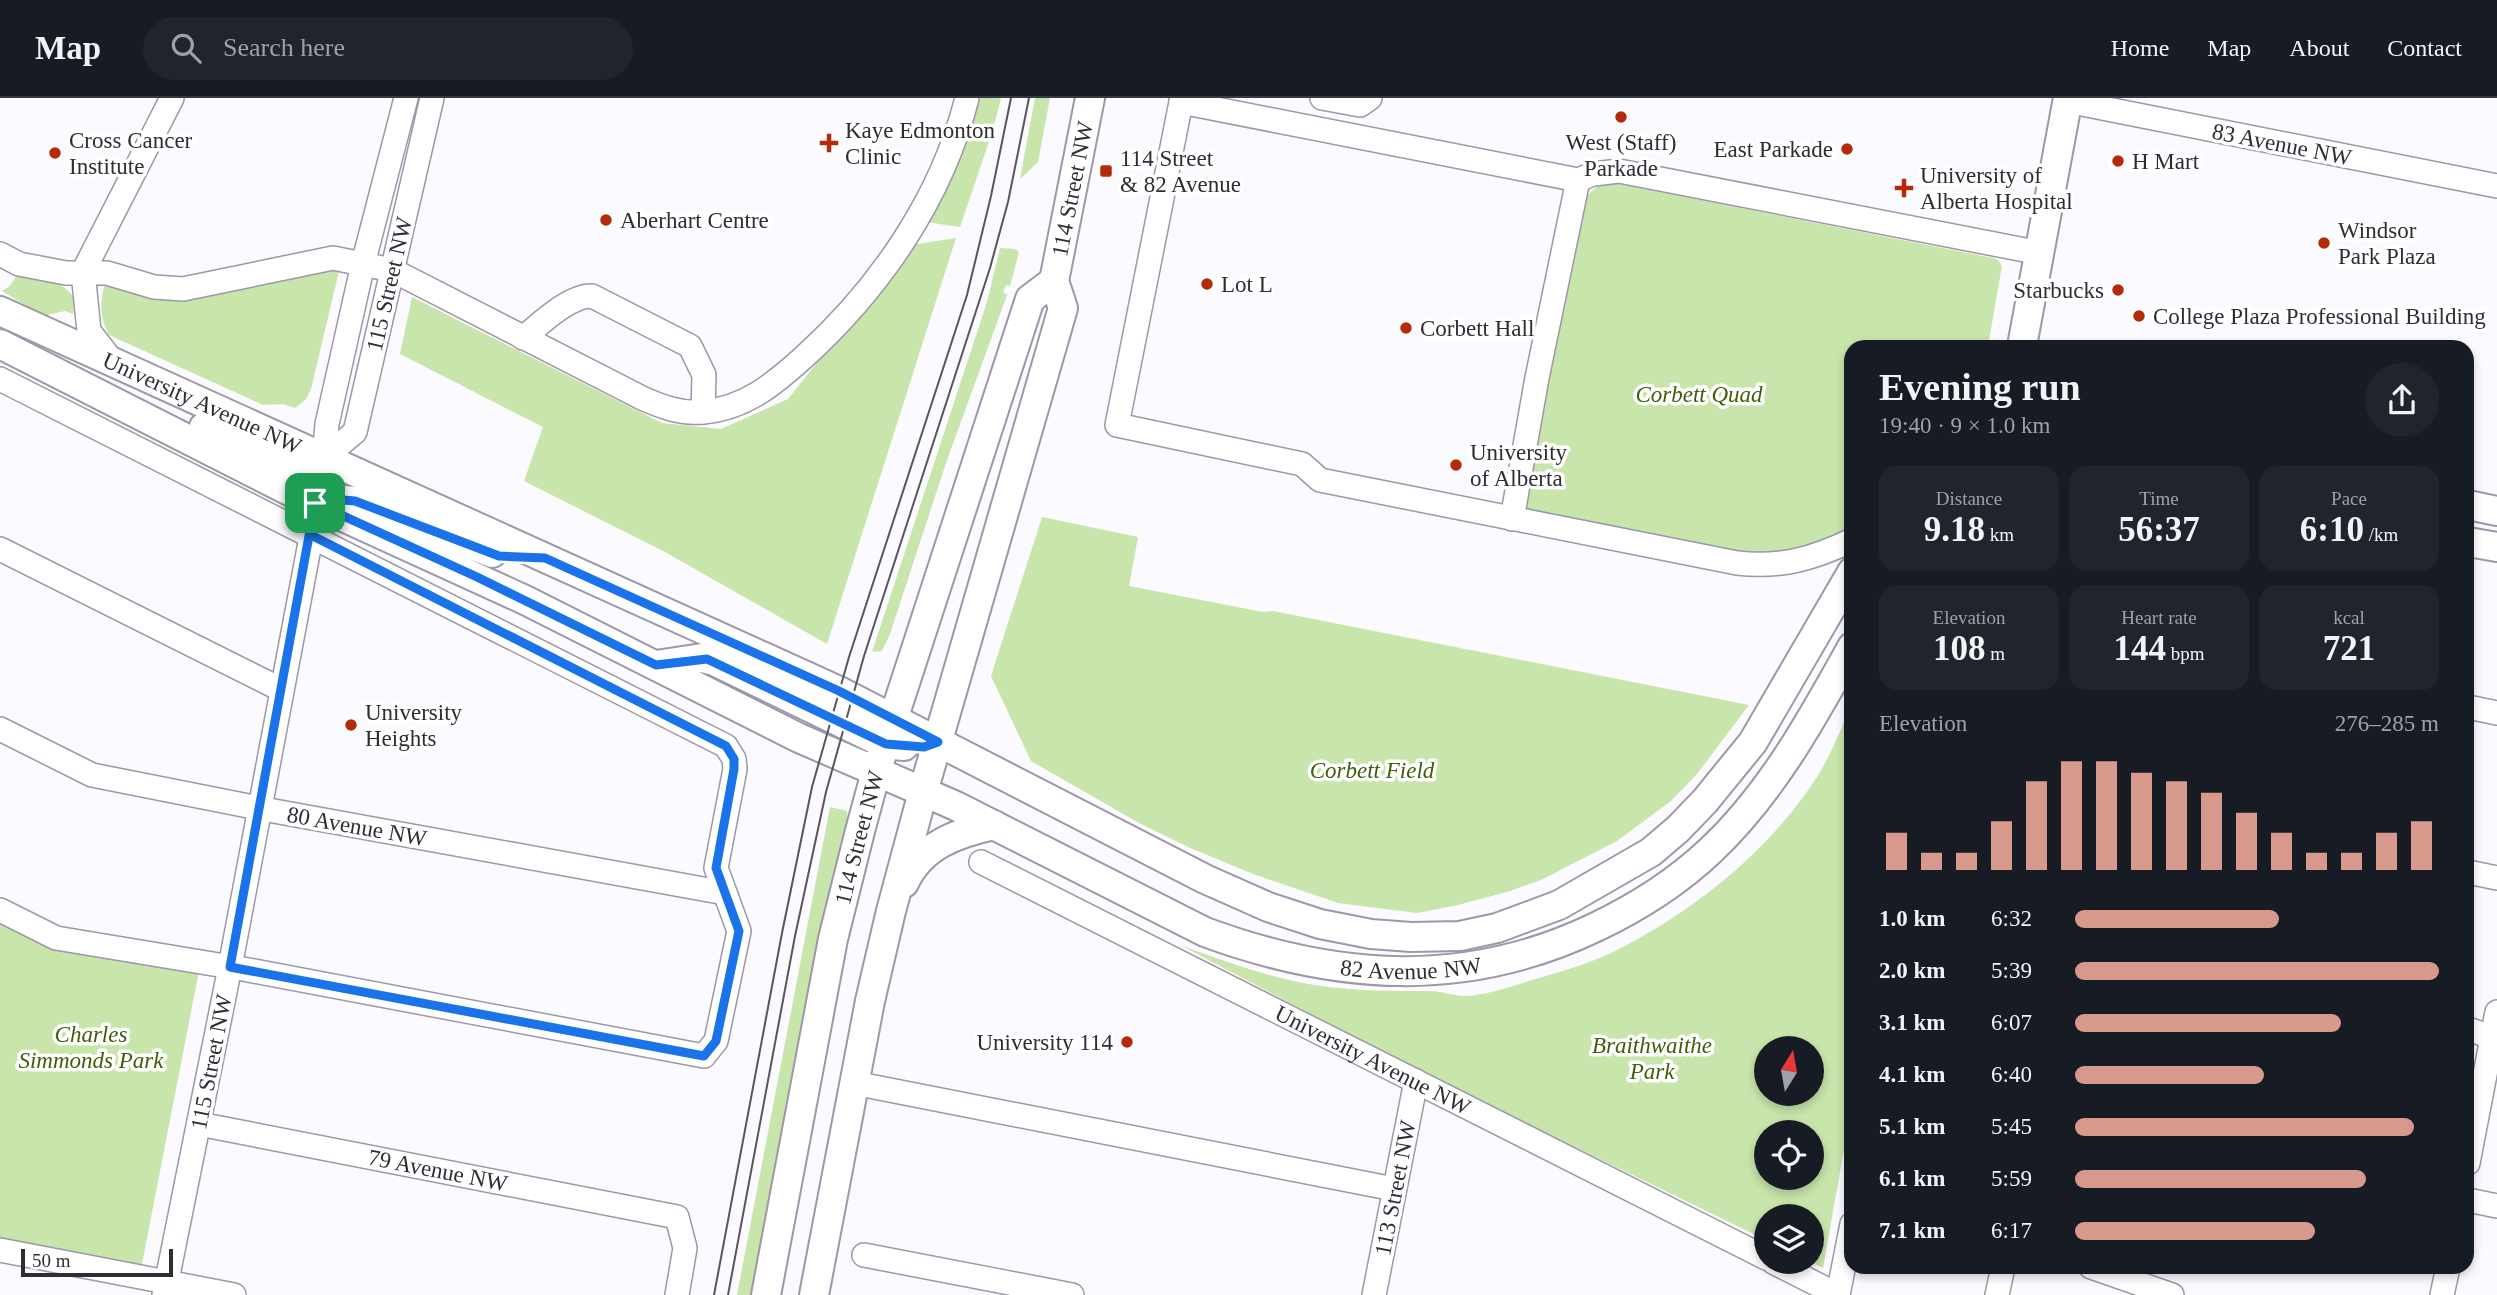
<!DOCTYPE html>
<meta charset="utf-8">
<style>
body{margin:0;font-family:"Times New Roman",serif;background:#20242c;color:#f1f3f6;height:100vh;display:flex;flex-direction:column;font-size:26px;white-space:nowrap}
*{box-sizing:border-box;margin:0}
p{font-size:23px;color:#9ea1a6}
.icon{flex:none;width:38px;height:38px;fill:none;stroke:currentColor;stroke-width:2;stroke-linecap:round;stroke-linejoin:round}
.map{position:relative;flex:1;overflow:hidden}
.sheet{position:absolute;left:1844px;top:242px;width:630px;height:934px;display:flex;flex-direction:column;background:#171b24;border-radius:21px;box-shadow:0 4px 10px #0003}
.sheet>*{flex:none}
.needle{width:46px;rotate:11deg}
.buttons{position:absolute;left:1754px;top:938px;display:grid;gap:14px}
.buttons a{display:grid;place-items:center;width:70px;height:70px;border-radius:50%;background:#171b24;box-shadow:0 4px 10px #0003;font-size:35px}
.scale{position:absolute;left:21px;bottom:18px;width:152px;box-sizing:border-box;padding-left:7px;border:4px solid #2f2d34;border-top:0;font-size:19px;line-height:24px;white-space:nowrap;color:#2f2d34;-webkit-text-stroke:5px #fff;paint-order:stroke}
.pin{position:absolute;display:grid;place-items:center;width:60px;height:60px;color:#fff;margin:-30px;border-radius:14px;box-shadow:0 4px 10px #0006}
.round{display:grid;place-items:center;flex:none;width:74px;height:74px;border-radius:37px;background:#20242c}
.head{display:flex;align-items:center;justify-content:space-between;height:119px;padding:0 35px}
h1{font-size:38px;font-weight:800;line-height:52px}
.figures{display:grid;grid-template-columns:repeat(3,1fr);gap:10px;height:119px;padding:7px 35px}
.figures div{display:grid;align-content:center;border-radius:18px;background:#20242c;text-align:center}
.figures b{font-size:35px;font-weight:800}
.figures small{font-size:19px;font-weight:400}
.figures p{font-size:19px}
.chart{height:196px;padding:14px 35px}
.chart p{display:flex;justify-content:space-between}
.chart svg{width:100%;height:126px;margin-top:7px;stroke:#d6998c;stroke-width:6}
ul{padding:0 35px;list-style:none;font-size:23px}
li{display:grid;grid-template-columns:112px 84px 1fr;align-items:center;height:52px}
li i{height:18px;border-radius:9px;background:#d6998c}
header{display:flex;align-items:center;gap:42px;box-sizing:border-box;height:98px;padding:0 35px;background:#171b24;border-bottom:2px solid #363941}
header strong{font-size:33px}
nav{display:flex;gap:38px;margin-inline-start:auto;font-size:24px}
.search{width:490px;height:63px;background:#20242c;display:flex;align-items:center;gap:18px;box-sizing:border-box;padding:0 24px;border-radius:38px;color:#9ea1a6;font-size:26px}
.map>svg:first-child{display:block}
.green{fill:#c8e5ab;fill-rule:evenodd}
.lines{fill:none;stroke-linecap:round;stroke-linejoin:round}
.minor-casing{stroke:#9d97a8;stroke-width:26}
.major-casing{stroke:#9d97a8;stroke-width:32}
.minor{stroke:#fff;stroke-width:23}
.major{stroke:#fff;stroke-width:28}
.tram{stroke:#58565c;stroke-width:2}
.route-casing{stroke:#fff;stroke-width:14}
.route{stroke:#1a73e8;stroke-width:9}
.poi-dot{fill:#b52a0b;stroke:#fff;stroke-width:2.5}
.labels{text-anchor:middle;stroke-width:7;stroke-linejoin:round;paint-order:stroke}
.poi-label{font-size:23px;fill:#2f2d34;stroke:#fff;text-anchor:start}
.street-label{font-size:23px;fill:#2f2d34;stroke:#fff}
.park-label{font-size:23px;font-style:italic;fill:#3e5e07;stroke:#fff}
</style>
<header>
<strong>Map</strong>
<div class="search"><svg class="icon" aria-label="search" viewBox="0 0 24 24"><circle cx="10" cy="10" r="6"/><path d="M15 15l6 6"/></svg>Search here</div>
<nav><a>Home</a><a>Map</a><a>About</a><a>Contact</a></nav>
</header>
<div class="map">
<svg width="2497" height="1197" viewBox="0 0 2497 1197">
<rect width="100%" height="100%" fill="#fbfafe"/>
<g class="green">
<polygon points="978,0 1001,0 992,35 960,129 926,124"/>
<polygon points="1035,0 1050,0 1038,64 1020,81"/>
<polygon points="1614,85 1993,160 1998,162 2002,168 1988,248 1852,248 1851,426 1826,443 1796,453 1734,458 1521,418 1584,100 1600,86"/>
<polygon points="956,140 827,546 665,454 524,383 543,329 400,256 412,199 662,325 721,331 788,301 911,147"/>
<polygon points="1000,150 1015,151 1019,154 1010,188 1006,187 1003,194 1007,197 947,362 890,536 882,553 872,554 987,204"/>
<path d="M333 169 339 173 311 291 306 301 295 310 283 306 263 307 109 237C99 219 100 204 105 185Z"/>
<path d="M18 175C40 180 62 181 75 201L73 216 65 213 43 218 2 193 10 188Z"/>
<polygon points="1042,419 1138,439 1129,488 1263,514 1273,513 1749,607 1697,676 1671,703 1617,743 1541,782 1510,793 1458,807 1417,815 1338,805 1253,776 1188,749 1139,725 1031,663 991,578"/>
<path d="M1851 607V1012L1823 1170 1811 1164V1118H1766V1142L1419 973 1182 848C1220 861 1258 876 1298 884 1342 893 1386 893 1430 893 1441 893 1451 897 1462 898 1487 898 1515 887 1539 880 1566 872 1594 864 1619 851 1696 812 1770 752 1817 679 1831 657 1841 631 1851 607ZM1766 950H1811V996H1766ZM1766 1034H1811V1080H1766Z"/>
<path d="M830 709 847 713 848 729C809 884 779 1040 753 1197H737Z"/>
<polygon points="0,821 199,873 141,1171 0,1143"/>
</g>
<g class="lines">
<g class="minor-casing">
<g id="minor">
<path d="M1184 0 1181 4 1117 327 1302 366 1320 382 1737 465C1780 470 1813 461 1852 442"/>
<polyline points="1322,0 1360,7 1370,0"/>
<polyline points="2067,3 2497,88"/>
<polyline points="1181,4 1578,82 1593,76 1619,73 2040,155"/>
<path d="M0 156 19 166 66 175H107L154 189 183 191 333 160 392 172 642 300C662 309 681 316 703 314 746 310 774 286 804 259 880 190 942 100 967 0"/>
<polyline points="83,174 172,0"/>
<polyline points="83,174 89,233 113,264"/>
<path d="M523 240C540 226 570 197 592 198L690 248 704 277 703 314"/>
<polyline points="0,281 726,648 734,661 735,671 716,770 739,833 716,943 704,958 243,871 56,840 0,812"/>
<polyline points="324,360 355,334 432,0"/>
<polyline points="1512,421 1537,280 1578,82"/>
<polyline points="0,451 282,592"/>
<polyline points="2468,609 2497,615"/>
<polyline points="0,631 92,677 274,713 725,795"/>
<path id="s1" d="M981 764 1766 1160"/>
<polyline points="2468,774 2497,780"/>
<polyline points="2468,931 2497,941"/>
<polyline points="854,985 1394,1091"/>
<polyline points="199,1026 677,1119 685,1150 677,1197"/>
<polyline points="2468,1065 2497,914"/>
<polyline points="2468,1102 2497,1108"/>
<polyline points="0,1152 234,1197"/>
<polyline points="864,1157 1072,1197"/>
<polyline points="1773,1164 1838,1197"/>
<polyline points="2091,1169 2172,1197"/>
<polyline points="164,1197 230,869 309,450 324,360 327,326 363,166 406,0"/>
<polyline points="1374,1197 1416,983"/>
<polyline points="1838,1197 1852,1126"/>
<polyline points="1997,1197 2003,1169"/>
<polyline points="2442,1197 2448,1169"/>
</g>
</g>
<g class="major-casing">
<g id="major">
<path id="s2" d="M0 213 839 593 1205 781 1268 809 1320 826 1371 836 1411 839 1460 838 1497 830 1559 807 1651 754 1678 731 1705 703 1753 644 1852 474"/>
<path id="s3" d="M0 246 315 406 525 502 799 640 956 708 1205 834C1338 883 1467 891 1596 829 1638 809 1676 785 1710 753 1771 696 1812 621 1852 549"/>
<polyline points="2022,248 2068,0"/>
<polyline points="204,329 288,366 308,367 324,360"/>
<polyline points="325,403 332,401 355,403 492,455"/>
<polyline points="2468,407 2497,413"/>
<polyline points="2468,444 2497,449"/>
<polyline points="656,567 702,560 714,563 885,646 904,648"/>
<path d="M904 785C921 748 956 735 994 727"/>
<path id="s4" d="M766 1197 833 841 860 733 876 674 1030 201 1054 183"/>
<path id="s5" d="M814 1197 870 903 891 813 923 694 1063 210 1054 183 1090 0"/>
</g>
</g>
<use href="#minor" class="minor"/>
<use href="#major" class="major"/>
<g class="tram">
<polyline points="714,1197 782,835 812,689 849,559 967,197 991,98 1011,0"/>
<polyline points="728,1197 795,838 826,694 864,558 990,170 1008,104 1029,0"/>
</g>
</g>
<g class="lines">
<g class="route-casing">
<polyline id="route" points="315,405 230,869 704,958 716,943 739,833 716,770 734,671 734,661 726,648 311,437 315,405 332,401 355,403 499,458 545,460 839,593 938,644 924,649 886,646 707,561 656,567 477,479 315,405"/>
</g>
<use href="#route" class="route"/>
</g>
<g class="poi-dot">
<circle cx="1621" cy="19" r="7"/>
<path d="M825.5 34.5h7v7h7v7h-7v7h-7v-7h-7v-7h7z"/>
<circle cx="1847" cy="51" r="7"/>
<circle cx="55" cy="55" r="7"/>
<circle cx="2118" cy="63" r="7"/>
<rect x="1099" y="66" width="14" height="14" rx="3.5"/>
<path d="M1900.5 79.5h7v7h7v7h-7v7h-7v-7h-7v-7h7z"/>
<circle cx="606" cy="122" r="7"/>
<circle cx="2324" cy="145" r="7"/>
<circle cx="1207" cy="186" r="7"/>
<circle cx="2118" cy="192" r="7"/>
<circle cx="2139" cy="218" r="7"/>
<circle cx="1406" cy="230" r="7"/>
<circle cx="1456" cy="367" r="7"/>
<circle cx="351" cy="627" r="7"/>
<circle cx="1127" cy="944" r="7"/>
</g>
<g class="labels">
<g class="poi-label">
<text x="845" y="40">Kaye Edmonton<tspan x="845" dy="26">Clinic</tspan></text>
<text x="69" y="50">Cross Cancer<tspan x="69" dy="26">Institute</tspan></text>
<text x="1621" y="52" text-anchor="middle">West (Staff)<tspan x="1621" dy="26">Parkade</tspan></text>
<text x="1833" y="59" text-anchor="end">East Parkade</text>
<text x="1120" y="68">114 Street<tspan x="1120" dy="26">&amp; 82 Avenue</tspan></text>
<text x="2132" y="71">H Mart</text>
<text x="1920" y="85">University of<tspan x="1920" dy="26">Alberta Hospital</tspan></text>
<text x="620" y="130">Aberhart Centre</text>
<text x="2338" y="140">Windsor<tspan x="2338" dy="26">Park Plaza</tspan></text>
<text x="1221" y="194">Lot L</text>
<text x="2104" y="200" text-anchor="end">Starbucks</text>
<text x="2153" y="226">College Plaza Professional Building</text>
<text x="1420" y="238">Corbett Hall</text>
<text x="1470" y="362">University<tspan x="1470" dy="26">of Alberta</tspan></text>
<text x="365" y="622">University<tspan x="365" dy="26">Heights</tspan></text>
<text x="1113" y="952" text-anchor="end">University 114</text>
</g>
<g class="street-label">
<text transform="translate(2282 46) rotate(11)" y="8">83 Avenue NW</text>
<text dy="8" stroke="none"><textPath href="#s5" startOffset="1141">114 Street NW</textPath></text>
<text transform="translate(389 186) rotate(-77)" y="8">115 Street NW</text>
<text dy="8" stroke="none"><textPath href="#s2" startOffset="222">University Avenue NW</textPath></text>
<text transform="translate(357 728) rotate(10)" y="8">80 Avenue NW</text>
<text dy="8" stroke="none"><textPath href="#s4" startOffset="467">114 Street NW</textPath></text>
<text dy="8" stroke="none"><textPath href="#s3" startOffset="1552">82 Avenue NW</textPath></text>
<text dy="8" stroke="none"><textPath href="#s1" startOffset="439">University Avenue NW</textPath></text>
<text transform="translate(211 964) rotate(-79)" y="8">115 Street NW</text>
<text transform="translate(438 1072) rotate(11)" y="8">79 Avenue NW</text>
<text transform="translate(1395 1090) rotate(-79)" y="8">113 Street NW</text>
</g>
<g class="park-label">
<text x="1699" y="304">Corbett Quad</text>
<text x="1372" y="680">Corbett Field</text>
<text x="91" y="944">Charles<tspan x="91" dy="26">Simmonds Park</tspan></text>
<text x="1652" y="955">Braithwaithe<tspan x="1652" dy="26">Park</tspan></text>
</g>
</g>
</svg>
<div class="buttons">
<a><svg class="needle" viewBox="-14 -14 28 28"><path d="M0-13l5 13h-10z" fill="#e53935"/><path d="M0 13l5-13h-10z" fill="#9ea1a6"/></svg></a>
<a><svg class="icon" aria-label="locate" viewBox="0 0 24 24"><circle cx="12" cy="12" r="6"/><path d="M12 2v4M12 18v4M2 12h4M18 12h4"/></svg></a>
<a><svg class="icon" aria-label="layers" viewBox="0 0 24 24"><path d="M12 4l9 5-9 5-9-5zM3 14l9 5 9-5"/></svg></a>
</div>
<div class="scale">50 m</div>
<div class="pin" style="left:315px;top:405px;background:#1e9e55"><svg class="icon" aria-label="arrive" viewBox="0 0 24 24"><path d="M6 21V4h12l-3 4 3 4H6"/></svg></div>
<section class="sheet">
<div class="head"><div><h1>Evening run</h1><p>19:40 · 9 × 1.0 km</p></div><a class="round"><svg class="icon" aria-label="share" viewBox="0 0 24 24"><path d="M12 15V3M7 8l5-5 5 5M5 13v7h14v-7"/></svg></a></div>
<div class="figures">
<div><p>Distance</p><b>9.18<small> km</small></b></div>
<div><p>Time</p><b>56:37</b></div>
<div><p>Pace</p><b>6:10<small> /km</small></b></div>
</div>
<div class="figures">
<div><p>Elevation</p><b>108<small> m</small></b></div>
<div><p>Heart rate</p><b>144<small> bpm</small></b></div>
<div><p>kcal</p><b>721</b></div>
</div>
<div class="chart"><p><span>Elevation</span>276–285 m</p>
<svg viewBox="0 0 160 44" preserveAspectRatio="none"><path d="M5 44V31M15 44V38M25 44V38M35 44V27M45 44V13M55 44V6M65 44V6M75 44V10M85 44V13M95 44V17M105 44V24M115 44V31M125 44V38M135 44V38M145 44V31M155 44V27"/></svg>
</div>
<ul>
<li><b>1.0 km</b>6:32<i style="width:56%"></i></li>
<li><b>2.0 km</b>5:39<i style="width:100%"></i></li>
<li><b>3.1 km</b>6:07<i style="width:73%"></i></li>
<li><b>4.1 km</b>6:40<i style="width:52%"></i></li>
<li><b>5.1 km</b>5:45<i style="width:93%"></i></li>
<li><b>6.1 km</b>5:59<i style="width:80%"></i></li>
<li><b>7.1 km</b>6:17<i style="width:66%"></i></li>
</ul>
</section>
</div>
